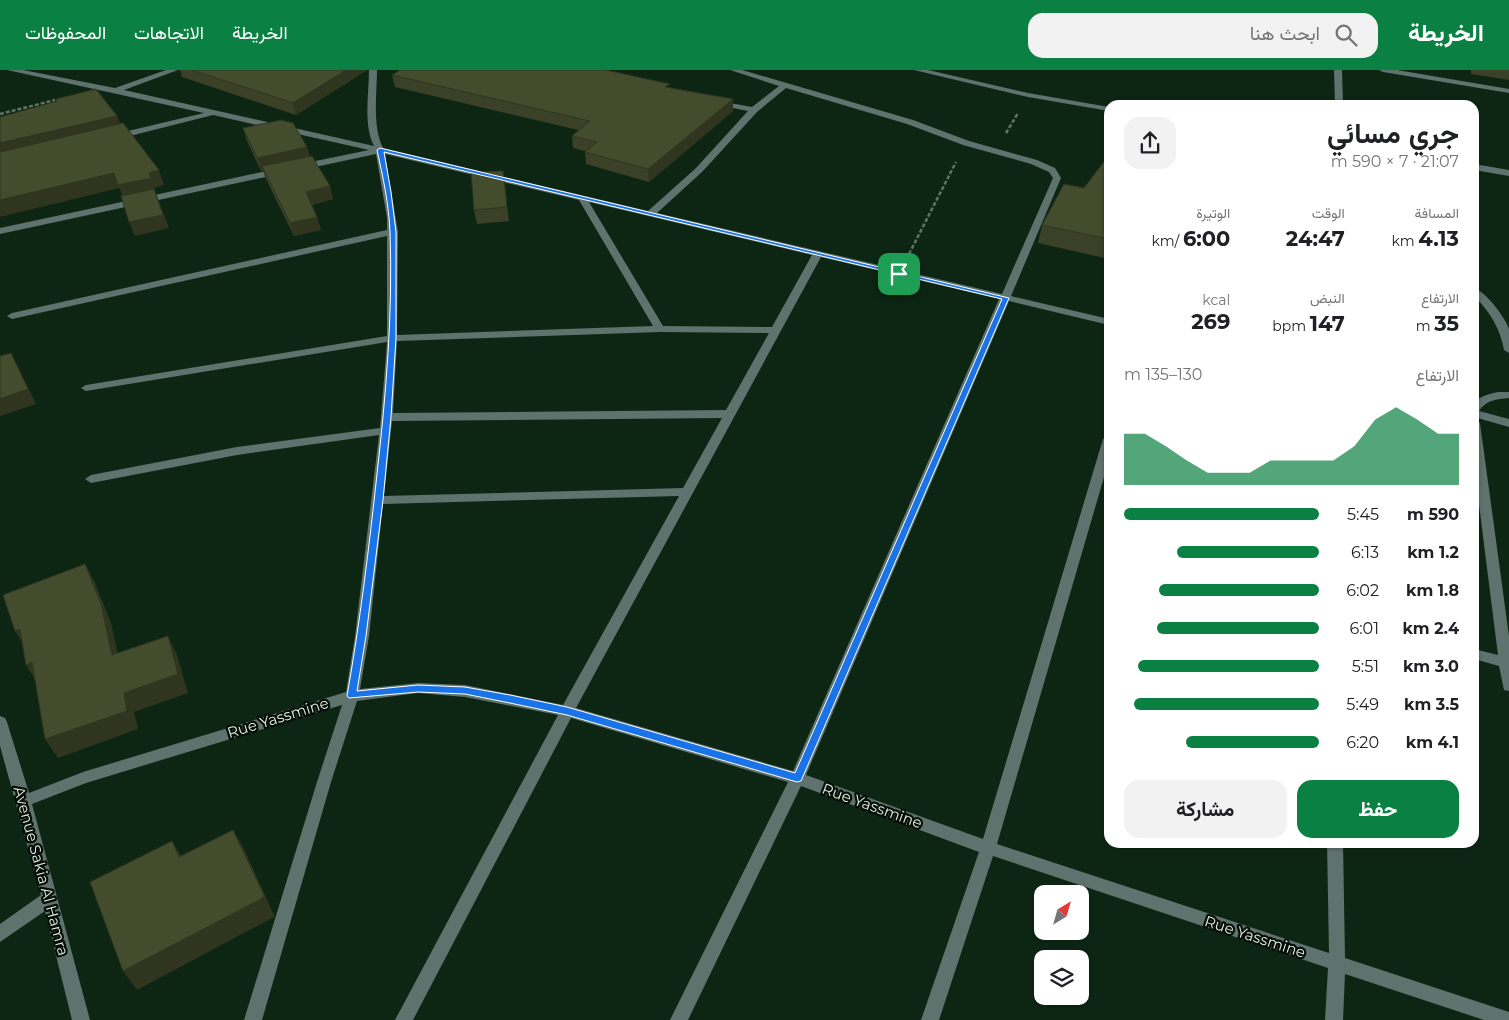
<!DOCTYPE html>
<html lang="ar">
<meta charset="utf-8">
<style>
body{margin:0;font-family:Montserrat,Vazirmatn,sans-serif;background:#f2f2f2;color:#202124;direction:rtl;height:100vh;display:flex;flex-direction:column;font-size:19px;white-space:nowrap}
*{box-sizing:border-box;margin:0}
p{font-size:16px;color:#757577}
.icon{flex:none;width:28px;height:28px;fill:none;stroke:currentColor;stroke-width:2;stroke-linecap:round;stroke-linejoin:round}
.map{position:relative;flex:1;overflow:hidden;direction:ltr}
.sheet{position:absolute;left:1104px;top:30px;width:375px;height:748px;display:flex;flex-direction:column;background:#fff;border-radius:15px;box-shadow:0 1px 4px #0004;direction:rtl}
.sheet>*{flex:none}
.needle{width:32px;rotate:37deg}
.fabs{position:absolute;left:1034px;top:815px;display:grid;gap:10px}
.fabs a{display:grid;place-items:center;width:55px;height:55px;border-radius:10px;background:#fff;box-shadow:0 1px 4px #0004;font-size:25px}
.pin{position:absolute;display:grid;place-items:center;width:42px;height:42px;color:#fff;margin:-21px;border-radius:10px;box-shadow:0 2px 8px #0006}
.round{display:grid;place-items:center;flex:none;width:52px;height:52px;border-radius:15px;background:#f2f2f2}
.summary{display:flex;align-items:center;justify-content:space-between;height:85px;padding:0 20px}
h1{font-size:28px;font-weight:700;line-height:38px}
.figures{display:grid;grid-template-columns:repeat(3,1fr);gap:8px;height:85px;padding:5px 20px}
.figures div{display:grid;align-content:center}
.figures b{font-size:21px;font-weight:700}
.figures small{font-size:14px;font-weight:400}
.figures p{font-size:14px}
.chart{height:140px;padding:10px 20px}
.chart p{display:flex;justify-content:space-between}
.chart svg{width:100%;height:90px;margin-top:5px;fill:#0b8043;opacity:.7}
.primary-button{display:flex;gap:10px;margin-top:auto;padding:10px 20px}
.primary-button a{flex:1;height:58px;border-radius:15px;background:#0b8043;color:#fff;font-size:20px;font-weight:700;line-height:58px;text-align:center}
.primary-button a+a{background:#f2f2f2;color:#202124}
ul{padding:0 20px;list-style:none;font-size:16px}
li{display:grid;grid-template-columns:80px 60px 1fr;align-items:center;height:38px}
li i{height:12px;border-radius:6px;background:#0b8043}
header{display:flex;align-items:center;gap:30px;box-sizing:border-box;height:70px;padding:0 25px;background:#0b8043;color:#fff}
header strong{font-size:24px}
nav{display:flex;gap:28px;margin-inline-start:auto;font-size:18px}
.search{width:350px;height:45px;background:#f2f2f2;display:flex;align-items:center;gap:12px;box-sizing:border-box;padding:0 18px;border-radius:15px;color:#757577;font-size:19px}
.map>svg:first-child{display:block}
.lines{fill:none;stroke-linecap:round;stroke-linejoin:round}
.path{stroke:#5e7464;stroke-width:2.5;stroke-dasharray:4 2;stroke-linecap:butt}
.minor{fill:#5e726e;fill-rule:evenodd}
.wall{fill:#3a4126}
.shaded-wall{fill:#2f351f}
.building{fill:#434c2c;stroke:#2f351f}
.route{fill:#1a73e8;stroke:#fff;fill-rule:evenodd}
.labels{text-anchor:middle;stroke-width:4.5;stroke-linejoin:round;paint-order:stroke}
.near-street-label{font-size:15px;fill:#e2f2e5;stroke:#040c05}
</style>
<header>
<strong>الخريطة</strong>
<div class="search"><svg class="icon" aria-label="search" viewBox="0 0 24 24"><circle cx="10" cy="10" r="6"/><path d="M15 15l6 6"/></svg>ابحث هنا</div>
<nav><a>الخريطة</a><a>الاتجاهات</a><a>المحفوظات</a></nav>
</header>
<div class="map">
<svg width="1509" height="950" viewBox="0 0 1509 950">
<rect width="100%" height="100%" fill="#0d2614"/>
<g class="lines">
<g class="path">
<polyline points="0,44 55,30"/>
<polyline points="1006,63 1018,43"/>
<polyline points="909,184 956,92"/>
</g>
<g class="minor">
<path d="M7 0H23L115 18 166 0H178L124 20 374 76C363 55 369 23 369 0H377C377 24 372 56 383 78L648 141 696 98 748 41 713 34V30L752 37 779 16 730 0H742L913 50 969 71 1037 90 1055 98 1061 108 1011 226 1109 249V255L1009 231 806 705 983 769 1103 369 1109 365V390L997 774 1329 883 1327 772H1343L1345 888 1509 942V950H1484L1345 904 1343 950H1325L1328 898 993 786 939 950H921L979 782 801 716 688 950H670L788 712 571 648 413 950H395L558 645 465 627 418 623 357 631 331 712 262 950H244L317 712 342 635 86 713 32 734 90 950H72L45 841 0 872V854L41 825 0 676V646L5 648 7 652 29 723 83 702 346 622 355 566 379 365 237 385 91 413 85 409 91 405 237 377 380 358 387 272 86 321 81 318 86 315 387 266V166L12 249 7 246 12 243 387 160V148L376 84 301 100 297 97 301 94 369 80 213 45 114 70 110 67 111 65 204 43ZM786 18 907 54 963 75 1031 94 1049 102 1053 108 1002 224 657 143 702 102 757 42ZM385 84 579 130 653 256 397 265 398 162ZM589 132 812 185 772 257 663 256ZM821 187 999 229 793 701 576 638ZM660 262 769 263 726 340 393 343 397 271ZM722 348 683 418 384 426 392 351ZM679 426 563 635 465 615 418 613 360 619 369 566 383 434Z"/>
<polygon points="914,0 928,0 1028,23 1109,37 1109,41 1028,27"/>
<polygon points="1334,0 1342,0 1343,35 1335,35"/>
<polygon points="1379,0 1397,0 1509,19 1509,23 1383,2"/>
<polygon points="1474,94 1509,100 1509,106 1474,100"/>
<polygon points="281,98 284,99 284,103 0,164 0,158"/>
<path d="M1474 218C1485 221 1506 248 1509 259 1509 267 1509 276 1509 283L1504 280C1500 258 1490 242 1474 226Z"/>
<path d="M1498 322H1509V328C1497 329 1486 330 1479 341L1509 349V357L1474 347V332C1481 326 1489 324 1498 322Z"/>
<polygon points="1474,349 1480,353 1509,566 1509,621 1504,620 1499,596 1474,589 1474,579 1498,585 1474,395"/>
</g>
</g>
<g class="wall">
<polygon points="180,0 367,0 296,45 182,7"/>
<polygon points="1471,0 1509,0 1509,10 1471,4"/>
<polygon points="392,5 670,18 733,29 733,41 649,112 586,94 585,82 585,81 573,78 572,66 578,60 395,17"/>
<polygon points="243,58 307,77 309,86 330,116 333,129 312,135 317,147 321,160 294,166 266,109 263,101 261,101 247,71"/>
<polygon points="1109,85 1109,189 1038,173 1042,155 1084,118"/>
<polygon points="503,101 509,151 477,154 474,140"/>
</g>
<g class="shaded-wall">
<polygon points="346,0 367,0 296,45 293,33"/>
<polygon points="733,29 733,41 649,112 648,99"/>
<polygon points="117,46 123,60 0,89 0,73"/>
<polygon points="307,77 311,90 262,96 263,101 261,101 257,88"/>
<polygon points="159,100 164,115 154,118 169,158 135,166 129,152 124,130 119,118 0,147 0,130 114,103 149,103"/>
<polygon points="503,101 505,114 509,151 507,137"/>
<polygon points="330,116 333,129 310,135 306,122"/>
<polygon points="317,147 321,160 294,166 290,153"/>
<polygon points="18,297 36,334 0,346 0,329"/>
<polygon points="85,494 95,513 111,553 122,604 112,585"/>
<polygon points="20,559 27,580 15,561"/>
<polygon points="168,566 177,585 188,623 134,642 138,659 58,688 45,669 124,623"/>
<polygon points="32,592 38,614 26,595"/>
<polygon points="233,760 244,779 274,845 274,847 137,920 123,901"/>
<polygon points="172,771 184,791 179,787"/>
</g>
<g class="building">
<polygon points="192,0 346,0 293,33"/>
<polygon points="400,0 606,0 670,14 665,17 733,29 648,99 585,82 597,72 572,66 590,51 392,5"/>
<polygon points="96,19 117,46 0,73 0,47 57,31 56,29"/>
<polygon points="281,50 293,53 307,77 257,88 243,58"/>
<polygon points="123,53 159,100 149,103 151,108 118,115 114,103 0,130 0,82"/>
<polygon points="1109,85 1109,169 1042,155 1064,114 1084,118"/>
<polygon points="312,86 330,116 306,122 317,147 290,153 262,96"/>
<polygon points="503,101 507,137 474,140 471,102"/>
<polygon points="154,119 163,145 129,152 121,126"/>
<polygon points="11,283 28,319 0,329 0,286"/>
<polygon points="85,494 101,534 112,585 168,566 178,604 124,623 127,641 45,669 32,592 26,595 20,559 15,561 3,525"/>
<polygon points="233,760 264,825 263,828 123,901 90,812 172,771 179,787"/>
</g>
<path class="route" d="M380 78 1009 228 801 711 797 712 567 645 510 633 465 624 418 622 349 628 347 626C360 552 369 478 377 404 386 324 393 243 390 162 389 135 383 107 377 80ZM384 82 1002 229 795 703 567 637 510 625 465 617 418 615 357 621 366 566 383 430 391 347 396 268V162L391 122Z"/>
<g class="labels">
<g class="near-street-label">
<text transform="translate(278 648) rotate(-17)" y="5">Rue Yassmine</text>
<text transform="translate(872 736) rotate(20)" y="5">Rue Yassmine</text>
<text transform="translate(41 801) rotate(75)" y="5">Avenue Sakia Al Hamra</text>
<text transform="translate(1255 867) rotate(18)" y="5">Rue Yassmine</text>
</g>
</g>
</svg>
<div class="fabs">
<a><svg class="needle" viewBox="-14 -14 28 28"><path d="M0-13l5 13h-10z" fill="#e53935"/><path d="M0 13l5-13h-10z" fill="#757577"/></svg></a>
<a><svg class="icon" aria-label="layers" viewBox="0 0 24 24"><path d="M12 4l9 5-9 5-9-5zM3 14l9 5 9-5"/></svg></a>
</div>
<div class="pin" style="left:899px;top:204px;background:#1e9e55"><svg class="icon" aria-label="arrive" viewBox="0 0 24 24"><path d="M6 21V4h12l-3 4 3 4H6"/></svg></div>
<section class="sheet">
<div class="summary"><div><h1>جري مسائي</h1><p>21:07 · 7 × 590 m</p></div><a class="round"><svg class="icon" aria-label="share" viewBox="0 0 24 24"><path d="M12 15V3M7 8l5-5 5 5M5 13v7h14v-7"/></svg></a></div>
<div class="figures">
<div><p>المسافة</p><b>4.13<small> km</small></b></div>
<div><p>الوقت</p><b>24:47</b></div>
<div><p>الوتيرة</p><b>6:00<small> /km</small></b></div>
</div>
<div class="figures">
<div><p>الارتفاع</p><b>35<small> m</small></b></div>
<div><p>النبض</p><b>147<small> bpm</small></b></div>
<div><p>kcal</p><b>269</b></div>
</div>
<div class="chart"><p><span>الارتفاع</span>130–135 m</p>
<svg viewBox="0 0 160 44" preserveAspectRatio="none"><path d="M0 44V19L10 19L20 25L30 32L40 38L50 38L60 38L70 32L80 32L90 32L100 32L110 25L120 12L130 6L140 12L150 19L160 19V44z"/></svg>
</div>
<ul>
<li><b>590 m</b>5:45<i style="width:100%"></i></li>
<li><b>1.2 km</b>6:13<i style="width:73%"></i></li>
<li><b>1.8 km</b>6:02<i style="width:82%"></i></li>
<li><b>2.4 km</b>6:01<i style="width:83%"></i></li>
<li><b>3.0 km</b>5:51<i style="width:93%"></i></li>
<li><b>3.5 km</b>5:49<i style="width:95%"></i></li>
<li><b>4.1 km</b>6:20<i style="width:68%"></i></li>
</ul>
<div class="primary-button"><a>حفظ</a><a>مشاركة</a></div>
</section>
</div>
